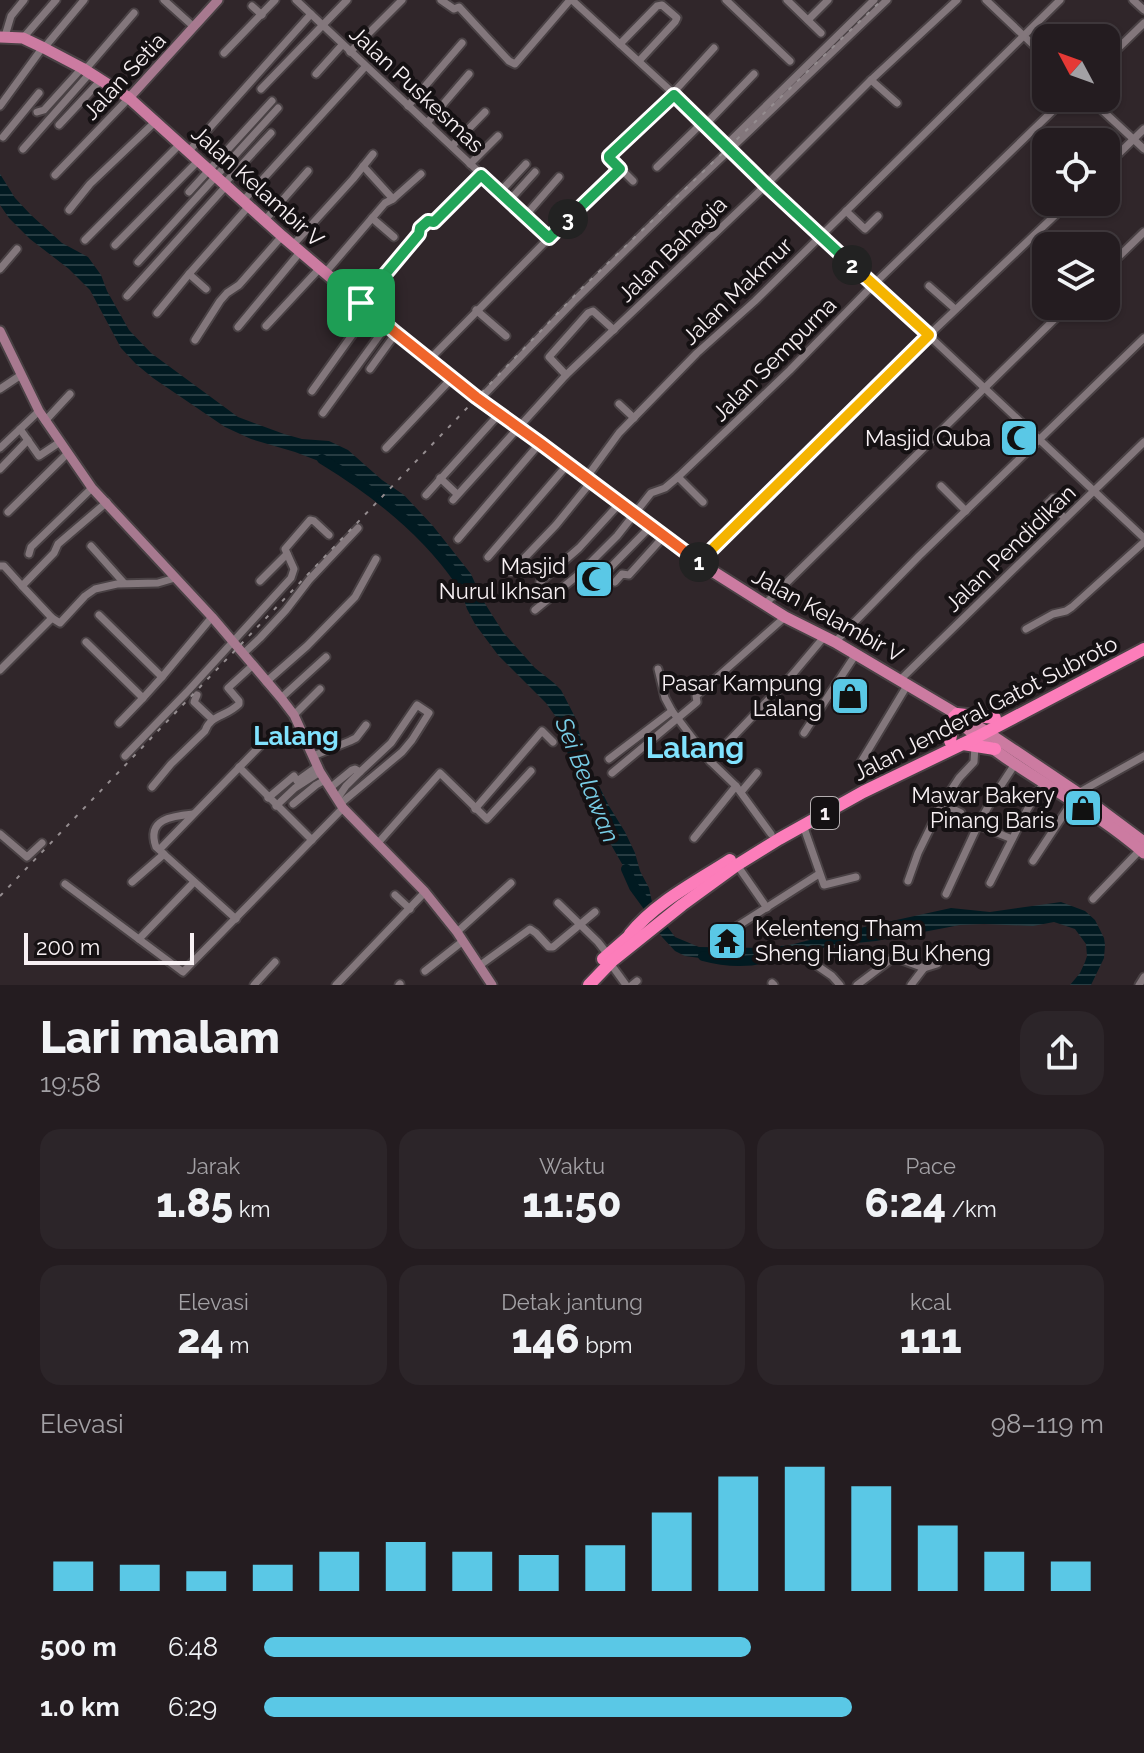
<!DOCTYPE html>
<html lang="id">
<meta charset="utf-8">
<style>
body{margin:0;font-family:Raleway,sans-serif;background:#2c2529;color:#f1f3f6;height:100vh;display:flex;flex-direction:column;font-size:30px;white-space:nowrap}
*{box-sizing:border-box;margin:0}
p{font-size:26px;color:#a3a1a5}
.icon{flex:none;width:44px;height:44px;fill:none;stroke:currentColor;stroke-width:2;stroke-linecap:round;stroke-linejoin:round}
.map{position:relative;height:985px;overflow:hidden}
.side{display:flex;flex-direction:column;background:#241c20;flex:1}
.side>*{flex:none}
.needle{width:52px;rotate:311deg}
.tools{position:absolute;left:1032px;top:24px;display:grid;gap:16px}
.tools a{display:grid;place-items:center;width:88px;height:88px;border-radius:16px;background:#241c20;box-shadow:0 2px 6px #0004,0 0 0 2px #413a3e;font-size:40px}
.scale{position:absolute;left:24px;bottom:20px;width:170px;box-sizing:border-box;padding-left:8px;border:4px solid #f8f1f4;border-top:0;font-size:22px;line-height:28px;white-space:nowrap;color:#f8f1f4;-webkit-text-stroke:6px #151113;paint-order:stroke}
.pin{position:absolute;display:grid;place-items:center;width:68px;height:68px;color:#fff;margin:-34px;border-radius:16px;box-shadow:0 4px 12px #0006}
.km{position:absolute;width:40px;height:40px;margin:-20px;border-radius:50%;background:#222;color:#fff;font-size:22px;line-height:40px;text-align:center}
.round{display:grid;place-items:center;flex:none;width:84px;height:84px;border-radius:24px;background:#2c2529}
.headline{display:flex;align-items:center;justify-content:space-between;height:136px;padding:0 40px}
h1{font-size:44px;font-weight:800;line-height:60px}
.metrics{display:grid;grid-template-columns:repeat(3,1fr);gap:12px;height:136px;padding:8px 40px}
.metrics div{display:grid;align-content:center;border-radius:20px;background:#2c2529;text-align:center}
.metrics b{font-size:40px;font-weight:800}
.metrics small{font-size:22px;font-weight:400}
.metrics p{font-size:22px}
.chart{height:224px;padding:16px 40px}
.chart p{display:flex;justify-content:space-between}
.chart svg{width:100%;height:144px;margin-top:8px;stroke:#5ac8e6;stroke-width:6}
ul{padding:0 40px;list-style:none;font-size:26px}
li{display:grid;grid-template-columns:128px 96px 1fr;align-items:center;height:60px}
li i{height:20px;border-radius:10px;background:#5ac8e6}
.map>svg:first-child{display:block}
.water{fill:url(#water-rules)}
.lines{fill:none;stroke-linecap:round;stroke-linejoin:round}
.river{stroke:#011a21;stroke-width:10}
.street-casing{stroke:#494144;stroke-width:11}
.secondary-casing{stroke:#494144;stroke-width:13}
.primary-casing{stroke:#494144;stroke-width:15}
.highway-casing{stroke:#494144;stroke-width:16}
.street{stroke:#83777c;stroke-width:7}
.secondary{stroke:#a7798f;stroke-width:9}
.primary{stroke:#cc7ba1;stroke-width:11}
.highway{stroke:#fc7dba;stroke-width:12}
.rail{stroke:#958d90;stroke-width:2;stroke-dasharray:4 8;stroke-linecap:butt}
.split-1-casing{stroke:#fff;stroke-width:16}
.split-2-casing{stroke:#fff;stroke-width:16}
.split-3-casing{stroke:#fff;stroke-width:16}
.split-4-casing{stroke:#fff;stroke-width:16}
.split-1{stroke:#f0652b;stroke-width:10}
.split-2{stroke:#f5b400;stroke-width:10}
.split-3{stroke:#22a559;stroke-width:10}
.split-4{stroke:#22a559;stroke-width:10}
.labels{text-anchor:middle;stroke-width:8;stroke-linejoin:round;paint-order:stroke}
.shield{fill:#151113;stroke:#b4aeb0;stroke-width:2}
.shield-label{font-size:20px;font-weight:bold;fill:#f8f1f4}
.street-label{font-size:22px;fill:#f8f1f4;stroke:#151113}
.poi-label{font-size:22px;fill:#f8f1f4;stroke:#151113;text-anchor:end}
.water-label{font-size:24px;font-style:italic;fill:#78cde6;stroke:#151113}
.quarter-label{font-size:26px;font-weight:bold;fill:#80e2fe;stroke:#151113}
.district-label{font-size:30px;font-weight:bold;fill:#80e2fe;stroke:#151113}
</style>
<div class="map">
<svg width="1144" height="985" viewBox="0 0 1144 985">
<defs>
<pattern id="water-rules" width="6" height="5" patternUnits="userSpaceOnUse" patternTransform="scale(2)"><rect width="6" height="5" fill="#011a21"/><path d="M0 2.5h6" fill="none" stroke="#273c42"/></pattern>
</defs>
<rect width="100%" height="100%" fill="#30262a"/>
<polygon class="water" points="0,174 15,198 31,215 62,243 88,257 101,275 107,291 129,330 151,353 238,417 284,434 302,439 329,441 348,450 382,480 404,495 433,526 471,574 482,599 503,632 535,668 554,683 561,690 575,717 587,762 609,806 625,832 635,853 640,871 649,888 653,907 675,937 699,947 768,948 794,944 837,933 951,908 990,912 1061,902 1085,911 1095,920 1104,938 1105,945 1104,958 1091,985 1070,985 1080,973 1085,962 1087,956 1086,944 1075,929 1054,922 1033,926 984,924 960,925 876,941 826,946 811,956 781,956 763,961 700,958 685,956 675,951 662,937 646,913 645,900 633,883 598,822 568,755 562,730 556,717 546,703 498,655 475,624 467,609 458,581 445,559 392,508 360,483 337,468 295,452 251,439 225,427 153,378 136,364 121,348 90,290 69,269 30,239 9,218 0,205"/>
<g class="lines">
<g class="river">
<path d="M322 459C373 490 425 531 459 580"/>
<polyline points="626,869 634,887 653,913"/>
<path d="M703 956C725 962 745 963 766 958"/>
</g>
<g class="street-casing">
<g id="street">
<polyline points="164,0 194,27"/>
<polyline points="296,0 549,238"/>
<polyline points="441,0 454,9 459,7 509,61 515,64 570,0"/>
<polyline points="572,0 673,93 766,185 874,284 1144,538"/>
<polyline points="726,0 790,61"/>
<polyline points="787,0 821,33"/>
<polyline points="986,0 1046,57"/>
<polyline points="1133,0 1144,10"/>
<polyline points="252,6 262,15"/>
<polyline points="808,20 828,0"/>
<polyline points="5,36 11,16 24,0"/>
<polyline points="23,38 56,0"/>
<polyline points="620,44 657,6 662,5 677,18 675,22 639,61"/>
<polyline points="44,48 84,0"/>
<polyline points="350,52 402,0"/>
<polyline points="224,53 275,0"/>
<polyline points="1106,60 1144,23"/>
<polyline points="85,70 134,13"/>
<polyline points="316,74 342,45"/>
<polyline points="871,80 897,103"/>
<polyline points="261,89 347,0"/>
<polyline points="673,93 714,48"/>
<polyline points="1089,98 1144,149"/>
<polyline points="0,106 43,47"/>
<polyline points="408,106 462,43"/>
<polyline points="37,112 44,110 82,68"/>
<polyline points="427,123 469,74"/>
<polyline points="59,125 101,80"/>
<polyline points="705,125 754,74"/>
<polyline points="3,137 39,93"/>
<polyline points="452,146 485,112"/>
<polyline points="725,146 874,0"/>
<polyline points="23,149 90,73"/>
<polyline points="188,152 311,14"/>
<polyline points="470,164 498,136"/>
<polyline points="363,166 393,199"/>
<polyline points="1106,166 1144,129"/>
<polyline points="657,167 702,123"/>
<polyline points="55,175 129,98"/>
<polyline points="633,181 609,157 674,95"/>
<polyline points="224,184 271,133"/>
<polyline points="189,192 272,101"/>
<polyline points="500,192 526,164"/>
<polyline points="243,201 365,67"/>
<polyline points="509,201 535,172"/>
<polyline points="69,210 90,184 156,121"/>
<polyline points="846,211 865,229 878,216"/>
<polyline points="525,216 559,177"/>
<polyline points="372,218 394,237"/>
<polyline points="265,220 308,171"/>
<polyline points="85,240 180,144"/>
<polyline points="115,245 198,161"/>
<polyline points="293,245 353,179 373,154"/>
<polyline points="138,262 278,108"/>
<polyline points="0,269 17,249"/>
<polyline points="1106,269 1144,232"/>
<polyline points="325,273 385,203 393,199 421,174"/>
<polyline points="929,286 955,309"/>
<polyline points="206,289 189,274 249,206"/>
<polyline points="127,296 226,186"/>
<polyline points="361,303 419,234 420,228 428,221 434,222 481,175"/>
<polyline points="476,310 506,336"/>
<polyline points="157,313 189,274"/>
<polyline points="266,326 320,268"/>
<polyline points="238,327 301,251"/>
<polyline points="195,340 220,301 227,293 239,285 282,236"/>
<polyline points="429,360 549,238 620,169"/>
<polyline points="370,369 396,333"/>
<polyline points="566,375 549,357 588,313 593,311 614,330"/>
<polyline points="0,389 21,375"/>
<polyline points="312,391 355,331 372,312"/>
<polyline points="480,399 573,302 680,197 887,0"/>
<polyline points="619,404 634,418"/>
<polyline points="323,413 387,325"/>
<polyline points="45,421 70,394"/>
<polyline points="20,429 39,456 60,442"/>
<polyline points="0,448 39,411"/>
<polyline points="386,448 452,378"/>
<polyline points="0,469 28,440"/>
<polyline points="678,477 703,502"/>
<polyline points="440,478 457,494"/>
<polyline points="586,478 619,433 697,353 755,301 1060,0"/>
<polyline points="941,486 966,511"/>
<polyline points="426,495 500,413"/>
<polyline points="453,500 566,375 766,185 871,80 957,0"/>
<polyline points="107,502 58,544 54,553 22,586 52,618 60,623 85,596 95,589 117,584 158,583 175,578"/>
<polyline points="1048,503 1065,518"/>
<polyline points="8,512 68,453"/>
<polyline points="1039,513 1053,498"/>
<polyline points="458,539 540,443"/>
<polyline points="91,546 124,583"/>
<polyline points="29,554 31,547 92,488"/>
<polyline points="488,557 568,464"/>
<polyline points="698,562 929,335 1069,202"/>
<polyline points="0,566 4,566 22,586"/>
<polyline points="511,572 556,525 591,482"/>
<polyline points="604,574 651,526"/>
<polyline points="260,581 287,554"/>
<polyline points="540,582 579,548 620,503"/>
<polyline points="615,582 622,574 629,575 664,536"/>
<polyline points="764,605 1068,306"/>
<polyline points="535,610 578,575 617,536 651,493 665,488 678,477 790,370 874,284 1066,98"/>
<polyline points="99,615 162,677 212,617"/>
<polyline points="1026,629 1053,614 1066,611 1072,607 1144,542"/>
<polyline points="86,642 143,698 162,677"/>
<polyline points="835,642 919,556 1144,338"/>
<polyline points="243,654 260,638 286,610 309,580 358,528"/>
<polyline points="658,669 665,698 672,711 710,761 736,786 771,834"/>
<polyline points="0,670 52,618"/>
<polyline points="901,679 1144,442"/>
<polyline points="266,682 307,646 355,597 376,559"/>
<polyline points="197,695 194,702 212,719"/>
<polyline points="281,698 326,657"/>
<polyline points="294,715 320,689"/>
<polyline points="119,723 143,698"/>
<polyline points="804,733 856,654"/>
<polyline points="125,756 187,692 291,578 294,569 285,549 310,520 314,521 329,535"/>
<polyline points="313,756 350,741 356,738 366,725"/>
<polyline points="609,759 672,711"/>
<polyline points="710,761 792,675 824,637"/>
<polyline points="861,762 908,684"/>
<polyline points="239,767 312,840"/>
<polyline points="612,773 697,702 696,696 785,617"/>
<path d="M152 787 171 764 205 731C210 715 226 717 239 704V701L228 688 252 666"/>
<polyline points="330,788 352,770 355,769 360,772 391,743 417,705 429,713 412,740 402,752 340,804"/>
<polyline points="741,792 757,773"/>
<polyline points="268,798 294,776 297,781 318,766"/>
<polyline points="337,799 346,786 360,772"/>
<polyline points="293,804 316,785 325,780"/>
<polyline points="942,804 961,813 961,820 977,827"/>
<polyline points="276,806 295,788 320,772"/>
<polyline points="475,809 542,731 553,742"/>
<path d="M193 814C172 816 146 819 156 847L236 919"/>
<polyline points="803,825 824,885 856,877"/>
<polyline points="978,825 1012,839"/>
<polyline points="0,834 27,857 42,843"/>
<polyline points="694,838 736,786"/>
<polyline points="378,843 440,773 487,819 531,771"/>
<polyline points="160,849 260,746"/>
<polyline points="1033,861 1078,793 1144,756"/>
<polyline points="737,865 767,908"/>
<polyline points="908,881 918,853 942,804 959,778 974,762 975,746"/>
<polyline points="132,882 164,854"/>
<polyline points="990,883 1027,810 1044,782"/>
<polyline points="65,884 183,972 343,808"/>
<polyline points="946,894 978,825 994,796 1015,764"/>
<polyline points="395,895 410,909"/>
<polyline points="1093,899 1140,850"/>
<polyline points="558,903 598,942 609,956"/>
<polyline points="457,932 511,883"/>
<polyline points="722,936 819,874"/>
<polyline points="139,939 194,882"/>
<polyline points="610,963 626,985"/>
<polyline points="816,965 832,976 840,985"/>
<polyline points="479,966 530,929 536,933 549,947 553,947 595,912"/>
<polyline points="425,971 463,941"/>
<polyline points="772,983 774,985"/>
<polyline points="254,985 275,962"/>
<polyline points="336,985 425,892"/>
<polyline points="399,985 400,984"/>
<polyline points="632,985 637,981"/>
<polyline points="857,985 894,957 924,968 937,964"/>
<polyline points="911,985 924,968"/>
<polyline points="1139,985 1144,977"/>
</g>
</g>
<g class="secondary-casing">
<g id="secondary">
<polyline points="129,98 218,0"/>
<polyline points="0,331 39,411 92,488 212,617 281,698 294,715 320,772 343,808 425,892 457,932 492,985"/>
</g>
</g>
<g class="primary-casing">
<g id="primary">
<polyline points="0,37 23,38 44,48 82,68 129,98 282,236 396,333 476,397 540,443 698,562 785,617 835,642 987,732 1078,793 1144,842"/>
<path d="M956 719C1013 771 1086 802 1144 853"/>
</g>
</g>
<g class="highway-casing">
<g id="highway">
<polyline points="957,714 995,718"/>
<polyline points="950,741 954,717"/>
<polyline points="963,744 995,749"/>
<path d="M630 934C656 902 696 882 730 860"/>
<polyline points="603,959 635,931"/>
<polyline points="589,985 612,961 682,905 737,865 779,839 863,792 977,737 1144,649"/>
</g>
</g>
<use href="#street" class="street"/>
<use href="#secondary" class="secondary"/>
<use href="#primary" class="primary"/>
<use href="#highway" class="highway"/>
<polyline class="rail" points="0,896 580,290 882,0"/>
</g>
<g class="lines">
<g class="split-1-casing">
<polyline id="split-1" points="361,303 396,333 476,397 540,443 699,562"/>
</g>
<g class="split-2-casing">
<polyline id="split-2" points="699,562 929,335 852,265"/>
</g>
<g class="split-3-casing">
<polyline id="split-3" points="568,219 620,169 609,158 609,156 674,95 766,185 852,265"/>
</g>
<g class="split-4-casing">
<polyline id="split-4" points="361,303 419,234 420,228 428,221 434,222 481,175 549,238 568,219"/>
</g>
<use href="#split-1" class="split-1"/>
<use href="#split-2" class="split-2"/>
<use href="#split-3" class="split-3"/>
<use href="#split-4" class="split-4"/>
</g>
<defs>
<g id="mosque-square" transform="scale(2)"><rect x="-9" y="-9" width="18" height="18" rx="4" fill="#5ac8e6" stroke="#151113"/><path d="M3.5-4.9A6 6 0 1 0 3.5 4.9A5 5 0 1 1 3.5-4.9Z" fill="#111"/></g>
<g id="shop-square" transform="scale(2)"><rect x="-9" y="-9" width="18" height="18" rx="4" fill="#5ac8e6" stroke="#151113"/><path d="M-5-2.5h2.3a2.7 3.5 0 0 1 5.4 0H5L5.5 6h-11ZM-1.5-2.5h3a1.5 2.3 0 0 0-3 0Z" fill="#111"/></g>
<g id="temple-square" transform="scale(2)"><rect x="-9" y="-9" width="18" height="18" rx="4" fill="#5ac8e6" stroke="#151113"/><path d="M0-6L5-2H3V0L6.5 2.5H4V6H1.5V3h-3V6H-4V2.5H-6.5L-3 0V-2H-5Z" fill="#111"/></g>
</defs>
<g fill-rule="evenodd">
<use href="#mosque-square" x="1019" y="438"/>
<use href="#mosque-square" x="594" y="579"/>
<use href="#shop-square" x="850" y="696"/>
<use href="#shop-square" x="1083" y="808"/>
<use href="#temple-square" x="727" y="941"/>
</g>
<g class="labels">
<rect class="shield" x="811" y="797" width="28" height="32" rx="6"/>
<g class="shield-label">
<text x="825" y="820">1</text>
</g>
<g class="street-label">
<text transform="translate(124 76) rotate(-47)" y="8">Jalan Setia</text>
<text transform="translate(417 89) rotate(43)" y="8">Jalan Puskesmas</text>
<text transform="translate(258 186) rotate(42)" y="8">Jalan Kelambir V</text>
<text transform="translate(672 249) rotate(-44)" y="8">Jalan Bahagia</text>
<text transform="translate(737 291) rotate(-44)" y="8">Jalan Makmur</text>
<text transform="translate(774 359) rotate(-45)" y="8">Jalan Sempurna</text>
<text transform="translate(1010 548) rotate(-44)" y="8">Jalan Pendidikan</text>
<text transform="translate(828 615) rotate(29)" y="8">Jalan Kelambir V</text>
<text transform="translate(985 708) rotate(-27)" y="8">Jalan Jenderal Gatot Subroto</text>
</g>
<g class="poi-label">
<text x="991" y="446">Masjid Quba</text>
<text x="566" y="574">Masjid<tspan x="566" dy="25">Nurul Ikhsan</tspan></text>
<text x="822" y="691">Pasar Kampung<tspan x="822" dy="25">Lalang</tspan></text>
<text x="1055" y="803">Mawar Bakery<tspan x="1055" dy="25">Pinang Baris</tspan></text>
<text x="755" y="936" text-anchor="start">Kelenteng Tham<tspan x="755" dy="25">Sheng Hiang Bu Kheng</tspan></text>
</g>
<g class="water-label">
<text transform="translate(587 780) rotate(68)" y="8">Sei Belawan</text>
</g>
<g class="quarter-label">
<text x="296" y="745">Lalang</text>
</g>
<g class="district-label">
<text x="695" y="758">Lalang</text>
</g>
</g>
</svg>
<div class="tools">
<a><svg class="needle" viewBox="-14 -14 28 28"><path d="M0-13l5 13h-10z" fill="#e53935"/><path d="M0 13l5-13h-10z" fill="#a3a1a5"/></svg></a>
<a><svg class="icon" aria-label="locate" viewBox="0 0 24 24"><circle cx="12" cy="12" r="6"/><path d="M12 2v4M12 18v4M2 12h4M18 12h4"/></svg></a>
<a><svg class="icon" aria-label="layers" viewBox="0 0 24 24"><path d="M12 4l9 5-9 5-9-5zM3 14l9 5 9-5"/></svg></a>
</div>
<div class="scale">200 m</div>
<div class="pin" style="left:361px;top:303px;background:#1e9e55"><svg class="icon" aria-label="arrive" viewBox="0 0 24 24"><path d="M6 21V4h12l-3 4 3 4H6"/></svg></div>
<b class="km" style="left:699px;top:562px">1</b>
<b class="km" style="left:852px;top:265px">2</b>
<b class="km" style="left:568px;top:219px">3</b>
</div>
<section class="side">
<div class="headline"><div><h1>Lari malam</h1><p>19:58</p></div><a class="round"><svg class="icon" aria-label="share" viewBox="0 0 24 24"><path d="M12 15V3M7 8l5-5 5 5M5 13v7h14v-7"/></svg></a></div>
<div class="metrics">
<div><p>Jarak</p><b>1.85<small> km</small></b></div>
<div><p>Waktu</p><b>11:50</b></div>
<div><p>Pace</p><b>6:24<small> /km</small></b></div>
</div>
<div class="metrics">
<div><p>Elevasi</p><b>24<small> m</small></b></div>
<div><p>Detak jantung</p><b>146<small> bpm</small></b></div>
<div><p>kcal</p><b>111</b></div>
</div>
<div class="chart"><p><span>Elevasi</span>98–119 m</p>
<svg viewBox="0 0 160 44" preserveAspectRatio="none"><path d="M5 44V35M15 44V36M25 44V38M35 44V36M45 44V32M55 44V29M65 44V32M75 44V33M85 44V30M95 44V20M105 44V9M115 44V6M125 44V12M135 44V24M145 44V32M155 44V35"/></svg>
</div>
<ul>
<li><b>500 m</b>6:48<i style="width:58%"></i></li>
<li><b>1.0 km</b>6:29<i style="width:70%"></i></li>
</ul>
</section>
